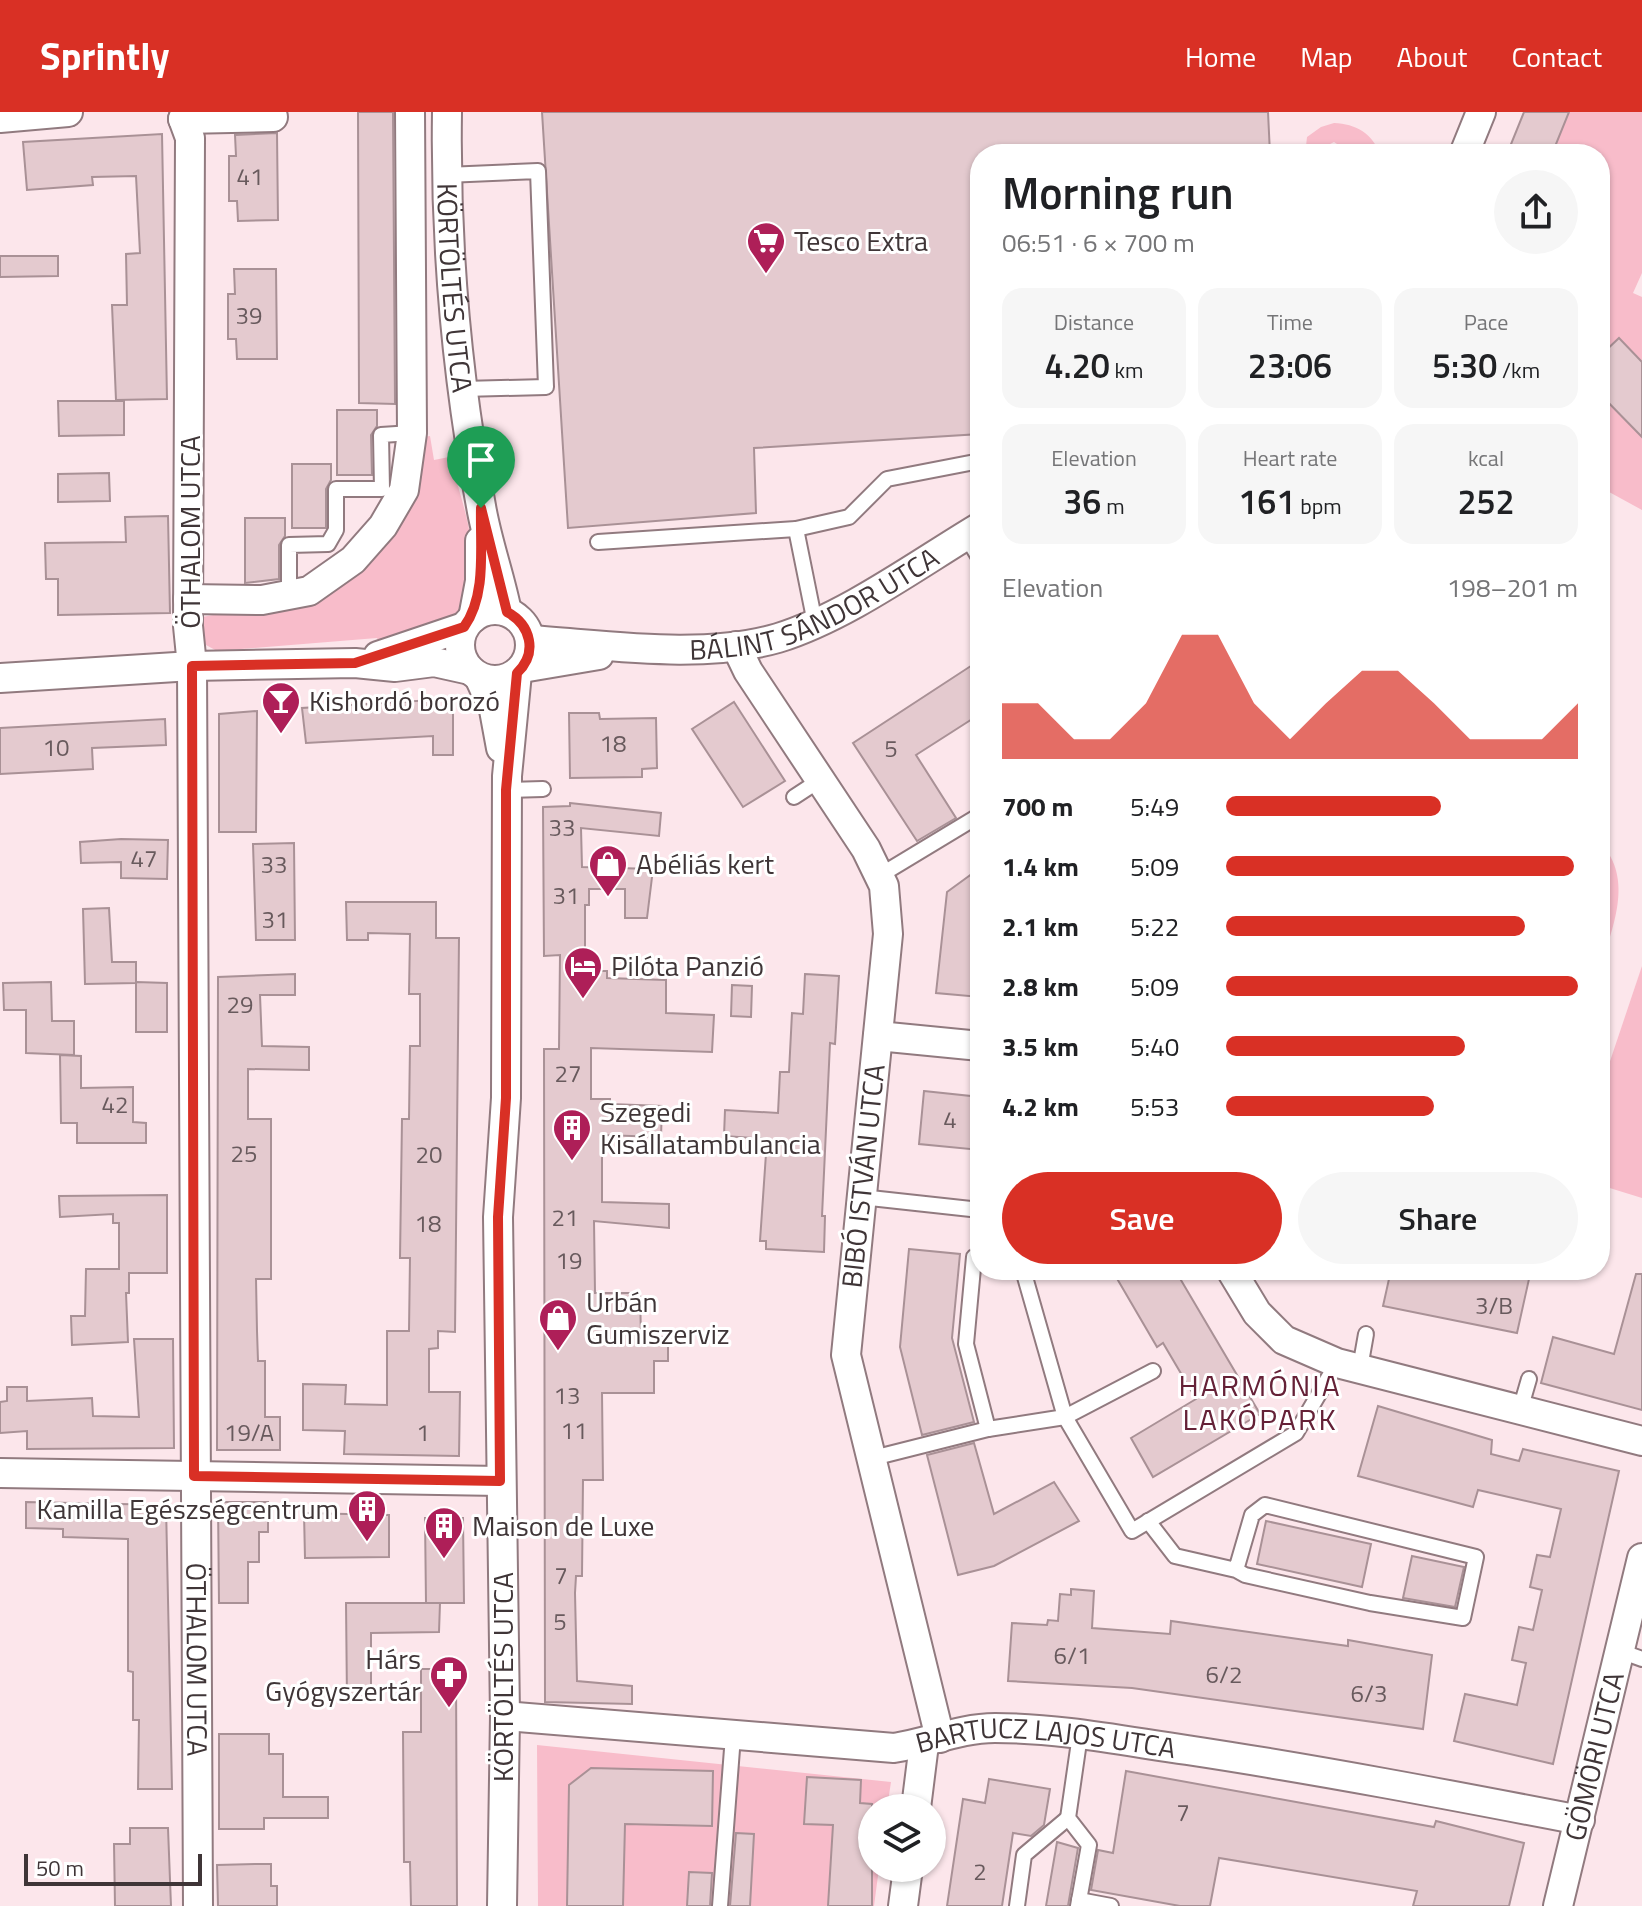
<!DOCTYPE html>
<meta charset="utf-8">
<style>
body{margin:0;font-family:"Titillium Web",sans-serif;background:#f6f6f6;color:#202124;height:100vh;display:flex;flex-direction:column;font-size:30px;white-space:nowrap}
*{box-sizing:border-box;margin:0}
p{font-size:26px;color:#757577}
.icon{flex:none;width:44px;height:44px;fill:none;stroke:currentColor;stroke-width:2;stroke-linecap:round;stroke-linejoin:round}
.map{position:relative;flex:1;overflow:hidden}
.drawer{position:absolute;left:970px;top:32px;width:640px;height:1136px;display:flex;flex-direction:column;background:#fff;border-radius:32px;box-shadow:0 2px 6px #0004}
.drawer>*{flex:none}
.controls{position:absolute;left:858px;top:1682px;display:grid;gap:16px}
.controls a{display:grid;place-items:center;width:88px;height:88px;border-radius:50%;background:#fff;box-shadow:0 2px 6px #0004;font-size:40px}
.scale{position:absolute;left:24px;bottom:20px;width:178px;box-sizing:border-box;padding-left:8px;border:4px solid #3f3537;border-top:0;font-size:22px;line-height:28px;white-space:nowrap;color:#3f3537;-webkit-text-stroke:6px #fff;paint-order:stroke}
.pin{position:absolute;display:grid;place-items:center;width:68px;height:68px;color:#fff;margin:-82px -34px;border-radius:50% 50% 50% 0;rotate:-45deg;box-shadow:0 0 8px #0007}
.pin .icon{rotate:45deg}
.round{display:grid;place-items:center;flex:none;width:84px;height:84px;border-radius:42px;background:#f6f6f6}
.head{display:flex;align-items:center;justify-content:space-between;height:136px;padding:0 32px}
h1{font-size:44px;font-weight:600;line-height:60px}
.figures{display:grid;grid-template-columns:repeat(3,1fr);gap:12px;height:136px;padding:8px 32px}
.figures div{display:grid;align-content:center;border-radius:20px;background:#f6f6f6;text-align:center}
.figures b{font-size:34px;font-weight:600}
.figures small{font-size:22px;font-weight:400}
.figures p{font-size:22px}
.chart{height:224px;padding:16px 32px}
.chart p{display:flex;justify-content:space-between}
.chart svg{width:100%;height:144px;margin-top:8px;fill:#d93025;opacity:.7}
.primary-button{display:flex;gap:16px;margin-top:auto;padding:16px 32px}
.primary-button a{flex:1;height:92px;border-radius:48px;background:#d93025;color:#fff;font-size:32px;font-weight:600;line-height:92px;text-align:center}
.primary-button a+a{background:#f6f6f6;color:#202124}
ul{padding:0 32px;list-style:none;font-size:26px}
li{display:grid;grid-template-columns:128px 96px 1fr;align-items:center;height:60px}
li i{height:20px;border-radius:10px;background:#d93025}
header{display:flex;align-items:center;gap:48px;box-sizing:border-box;height:112px;padding:0 40px;background:#d93025;color:#fff}
header strong{font-size:38px}
nav{display:flex;gap:44px;margin-inline-start:auto;font-size:28px}
.map>svg:first-child{display:block}
.green{fill:#f8bcca}
.building{fill:#e4cacf;stroke:#a99196;stroke-width:2}
.lines{fill:none;stroke-linecap:round;stroke-linejoin:round}
.service-casing{stroke:#917a7f;stroke-width:18}
.minor-casing{stroke:#917a7f;stroke-width:32}
.service{stroke:#fff;stroke-width:14}
.minor{stroke:#fff;stroke-width:28}
.route-casing{stroke:#fff;stroke-width:16}
.route{stroke:#d93025;stroke-width:10}
.labels{text-anchor:middle;stroke-width:6;stroke-linejoin:round;paint-order:stroke}
.number-label{font-size:24px;fill:#685a5d}
.poi-label{font-size:28px;fill:#3f3537;stroke:#fff;text-anchor:start}
.street-label{font-size:28px;fill:#3f3537;stroke:#fff}
.neighbourhood-label{font-size:30px;letter-spacing:2px;fill:#652137;stroke:#fff}
</style>
<header>
<strong>Sprintly</strong>
<nav><a>Home</a><a>Map</a><a>About</a><a>Contact</a></nav>
</header>
<div class="map">
<svg width="1642" height="1794" viewBox="0 0 1642 1794">
<rect width="100%" height="100%" fill="#fce6eb"/>
<g class="green">
<polygon points="1569,0 1642,0 1642,161 1633,181 1642,185 1642,398 1600,375 1600,42 1551,42"/>
<path d="M1334 11C1356 12 1372 21 1380 42L1349 40 1334 30 1314 40 1306 34 1307 25 1321 15Z"/>
<path d="M430 324 434 348 449 345C461 385 496 480 452 511 437 521 398 527 380 533L377 526 217 539 206 533 197 519 202 505 324 483 423 325Z"/>
<path d="M1600 730C1635 768 1612 815 1600 858V799L1604 786Z"/>
<polygon points="1642,854 1642,1086 1600,1073 1600,979"/>
<polygon points="537,1633 891,1670 887,1696 872,1696 872,1756 879,1756 874,1794 538,1794"/>
</g>
<g class="building">
<polygon points="358,0 393,0 395,292 359,291"/>
<polygon points="542,0 1268,0 1270,42 980,42 980,322 754,336 756,401 568,416"/>
<polygon points="1524,0 1569,0 1552,42 1507,42"/>
<polygon points="277,21 278,108 238,109 237,89 229,89 229,44 236,44 235,23"/>
<polygon points="162,22 167,287 116,288 112,193 127,193 126,142 140,141 136,64 92,65 93,73 27,78 23,30"/>
<polygon points="0,144 58,144 58,164 0,165"/>
<polygon points="234,157 276,157 277,247 237,247 236,227 228,227 228,182 235,182"/>
<polygon points="1619,226 1642,250 1642,325 1600,282 1600,244"/>
<polygon points="58,289 124,289 124,323 59,324"/>
<polygon points="337,298 377,298 377,314 371,323 372,363 337,363"/>
<polygon points="292,352 331,352 331,368 326,377 326,416 292,416"/>
<polygon points="109,361 110,389 58,390 58,362"/>
<polygon points="168,404 170,501 58,503 58,467 46,467 45,431 126,430 125,405"/>
<polygon points="245,406 285,406 285,424 279,433 279,467 245,471"/>
<polygon points="980,548 980,602 916,643 956,706 917,729 853,631"/>
<polygon points="432,588 432,597 453,597 453,643 433,643 433,624 306,631 302,596"/>
<polygon points="734,590 785,669 743,695 692,617"/>
<polygon points="257,599 256,720 219,720 219,602"/>
<polygon points="569,601 599,601 600,607 656,606 657,656 642,657 642,665 570,666"/>
<polygon points="165,607 166,633 92,636 93,657 0,662 0,616"/>
<polygon points="570,691 661,701 659,724 581,716 582,755 653,757 647,806 625,806 625,777 589,777 589,793 585,793 585,859 607,859 607,866 666,868 666,901 714,903 712,940 591,936 591,987 610,987 610,992 662,994 661,1025 602,1023 602,1090 669,1092 669,1116 594,1109 595,1181 640,1181 641,1225 668,1225 668,1249 654,1249 654,1281 602,1281 603,1368 583,1368 582,1464 576,1464 575,1481 577,1569 632,1574 632,1592 545,1590 544,937 559,937 560,843 544,844 543,695 570,694"/>
<polygon points="121,727 168,728 167,767 121,766 121,750 81,751 80,730"/>
<polygon points="294,731 295,828 256,828 253,732"/>
<polygon points="980,756 980,885 936,881 947,780"/>
<polygon points="346,790 436,790 436,826 459,826 455,1220 438,1219 438,1236 429,1237 429,1280 460,1280 459,1344 344,1342 345,1319 303,1318 303,1272 346,1273 345,1292 387,1293 387,1219 409,1219 410,1146 400,1146 402,1007 409,1007 410,934 420,934 420,882 409,882 410,822 368,821 368,828 347,828"/>
<polygon points="109,796 112,850 136,850 136,871 85,872 83,797"/>
<polygon points="295,862 295,883 260,883 262,934 309,935 309,958 248,957 248,1007 271,1007 271,1167 256,1167 257,1219 258,1249 265,1249 265,1305 280,1305 280,1338 217,1338 218,865"/>
<polygon points="805,862 839,864 835,932 830,931 822,1104 825,1104 824,1140 766,1137 766,1129 760,1129 767,1027 724,1024 725,998 778,1001 780,960 789,960 792,901 803,902"/>
<polygon points="51,870 52,909 74,909 74,943 26,941 26,898 4,898 3,871"/>
<polygon points="136,870 167,871 167,920 136,920"/>
<polygon points="732,873 752,874 751,905 731,904"/>
<polygon points="60,943 81,944 81,976 133,975 133,1010 146,1011 146,1031 77,1031 77,1011 61,1011"/>
<polygon points="924,979 980,985 980,1038 919,1032"/>
<polygon points="167,1083 167,1161 129,1161 129,1181 126,1181 128,1230 72,1233 71,1204 85,1204 86,1157 119,1157 119,1111 113,1111 113,1102 60,1105 59,1084"/>
<polygon points="909,1137 960,1142 952,1226 974,1310 922,1323 900,1235"/>
<polygon points="1112,1158 1175,1158 1260,1302 1153,1365 1131,1326 1196,1287 1163,1231 1157,1235"/>
<polygon points="1391,1158 1531,1158 1517,1221 1383,1194"/>
<polygon points="1636,1162 1642,1162 1642,1298 1541,1271 1553,1225 1614,1242"/>
<polygon points="134,1227 173,1227 174,1336 27,1337 27,1319 0,1321 0,1290 7,1289 7,1275 27,1275 27,1289 92,1286 93,1304 139,1305"/>
<polygon points="1378,1294 1492,1328 1491,1342 1519,1349 1523,1337 1619,1359 1553,1652 1454,1629 1465,1582 1517,1593 1526,1551 1512,1548 1519,1515 1533,1518 1542,1478 1530,1475 1537,1443 1550,1445 1561,1397 1478,1378 1473,1395 1358,1364"/>
<polygon points="974,1331 994,1402 1054,1370 1079,1409 994,1454 958,1463 927,1343"/>
<polygon points="26,1390 166,1393 172,1677 138,1677 139,1608 133,1608 133,1560 128,1559 128,1427 63,1425 63,1417 26,1416"/>
<polygon points="218,1390 268,1390 268,1420 259,1420 259,1450 248,1450 248,1491 219,1491"/>
<polygon points="304,1401 389,1403 389,1445 305,1446"/>
<polygon points="425,1406 463,1406 464,1491 426,1491"/>
<polygon points="1266,1409 1371,1432 1362,1475 1257,1452"/>
<polygon points="1412,1444 1464,1455 1455,1495 1403,1486"/>
<polygon points="1071,1477 1094,1479 1092,1516 1170,1522 1171,1509 1348,1534 1348,1528 1432,1543 1423,1617 1132,1576 1008,1569 1012,1511 1047,1513 1048,1508 1058,1509 1060,1482 1071,1483"/>
<polygon points="346,1491 440,1491 439,1520 371,1521 371,1588 347,1588"/>
<polygon points="421,1557 456,1557 457,1794 411,1794 410,1750 404,1750 403,1620 421,1620"/>
<polygon points="219,1622 269,1622 269,1642 283,1642 283,1685 328,1685 328,1706 264,1706 264,1717 219,1717"/>
<polygon points="591,1656 713,1659 712,1714 625,1712 623,1794 567,1794 569,1673"/>
<polygon points="1126,1659 1434,1715 1436,1709 1524,1731 1509,1794 1413,1794 1417,1779 1219,1746 1210,1794 1180,1794 1091,1778 1098,1738 1113,1741"/>
<polygon points="807,1665 861,1668 860,1691 872,1692 872,1794 828,1794 833,1713 804,1712"/>
<polygon points="989,1667 1050,1677 1044,1713 1031,1724 1013,1721 1002,1794 947,1794 963,1687 985,1691"/>
<polygon points="130,1716 168,1716 171,1794 115,1794 114,1732 130,1732"/>
<polygon points="736,1721 754,1722 750,1794 730,1794"/>
<polygon points="1057,1730 1078,1736 1068,1794 1046,1794"/>
<polygon points="255,1752 271,1752 271,1774 277,1774 277,1794 218,1794 217,1753"/>
<polygon points="689,1760 712,1761 710,1794 687,1794"/>
</g>
<g class="lines">
<g class="service-casing">
<g id="service">
<polyline points="446,63 538,59 546,275 463,277"/>
<polyline points="796,417 815,511"/>
<polyline points="966,424 980,447"/>
<polyline points="598,430 796,417 849,405 887,367 980,349"/>
<polyline points="289,484 289,433 328,432 336,418 336,377 382,377 381,323 412,321"/>
<polyline points="506,678 543,677"/>
<polyline points="794,685 820,668"/>
<polyline points="879,764 980,703"/>
<polyline points="861,1085 980,1098"/>
<polyline points="974,1145 966,1232 988,1317"/>
<polyline points="1023,1158 1065,1305 1132,1419 1296,1321 1337,1251"/>
<polyline points="1360,1256 1366,1222"/>
<polyline points="1520,1298 1529,1267"/>
<polyline points="869,1347 988,1317 1065,1305 1153,1259"/>
<polyline points="1148,1409 1175,1444 1236,1458 1252,1403 1265,1393 1476,1445 1463,1506 1370,1491 1245,1463 1236,1458"/>
<polyline points="1620,1539 1642,1547"/>
<polyline points="1079,1788 1111,1794"/>
<polyline points="720,1794 733,1624"/>
<polyline points="1017,1794 1024,1743 1068,1706"/>
<polyline points="1078,1794 1089,1733 1068,1706 1080,1623"/>
</g>
</g>
<g class="minor-casing">
<g id="minor">
<path id="s1" d="M447 0C445 135 456 261 481 394 487 430 500 464 507 500"/>
<polyline points="0,6 68,0"/>
<path id="s2" d="M183 7 190 26 188 514 192 554 198 1794"/>
<polyline points="183,7 273,5"/>
<polyline points="1464,42 1481,0"/>
<polyline points="188,487 262,488 309,479 353,448 383,414 404,378 412,321 410,0"/>
<circle cx="495" cy="533" r="35"/>
<polyline points="473,506 480,469 480,429"/>
<path id="s3" d="M530 528C607 533 702 548 778 526 846 505 918 452 980 415"/>
<polyline points="736,534 748,559 866,737 884,774 888,822 846,1243 940,1626"/>
<polyline points="378,544 464,515"/>
<polyline points="522,556 599,543"/>
<polyline points="479,565 494,598 501,636"/>
<polyline points="0,566 192,554 355,551 395,555 434,550 470,558"/>
<polyline points="878,924 980,934"/>
<polyline points="1231,1158 1257,1201 1284,1228 1337,1251 1642,1329"/>
<polyline points="0,1361 500,1369"/>
<path id="s4" d="M505 1604 894 1636C928 1631 960 1616 995 1616 1059 1616 1124 1629 1187 1638 1319 1658 1450 1683 1580 1708"/>
<polyline points="916,1696 924,1632"/>
<polyline points="502,1794 505,1604 498,1105 506,986 507,664 517,561"/>
<polyline points="903,1794 908,1756"/>
<path id="s5" d="M1558 1794 1642 1446"/>
</g>
</g>
<use href="#service" class="service"/>
<use href="#minor" class="minor"/>
</g>
<g class="lines">
<g class="route-casing">
<path id="route" d="M481 396 507 500C531 513 538 541 517 561L506 678V986L498 1105 500 1369 194 1364 192 554 355 551 464 515C487 483 480 435 481 396Z"/>
</g>
<use href="#route" class="route"/>
</g>
<defs>
<g id="supermarket-pin" transform="scale(2)"><path d="M0 17L-7.5 6A9.5 9.5 0 1 1 7.5 6Z" fill="#ae1f58" stroke="#fff"/><path d="M-6-5.5h2.5l.6 2H6L4.5 2H-2.5L-4.4-4H-6ZM-1.5 3.2a1.3 1.3 0 1 0 .1 0ZM3 3.2a1.3 1.3 0 1 0 .1 0Z" fill="#fff"/></g>
<g id="bar-pin" transform="scale(2)"><path d="M0 17L-7.5 6A9.5 9.5 0 1 1 7.5 6Z" fill="#ae1f58" stroke="#fff"/><path d="M-6-5H6L.8 .8V4.5H3.5V6h-7V4.5H-.8V.8Z" fill="#fff"/></g>
<g id="shop-pin" transform="scale(2)"><path d="M0 17L-7.5 6A9.5 9.5 0 1 1 7.5 6Z" fill="#ae1f58" stroke="#fff"/><path d="M-5-2.5h2.3a2.7 3.5 0 0 1 5.4 0H5L5.5 6h-11ZM-1.5-2.5h3a1.5 2.3 0 0 0-3 0Z" fill="#fff"/></g>
<g id="hotel-pin" transform="scale(2)"><path d="M0 17L-7.5 6A9.5 9.5 0 1 1 7.5 6Z" fill="#ae1f58" stroke="#fff"/><path d="M-6-4.5h1.5V1H6V5H4.5V3h-9V5H-6ZM-4 0a1.8 1.8 0 1 1 3.6 0ZM.5 0V-2.5h3Q6-2.5 6 0Z" fill="#fff"/></g>
<g id="building-pin" transform="scale(2)"><path d="M0 17L-7.5 6A9.5 9.5 0 1 1 7.5 6Z" fill="#ae1f58" stroke="#fff"/><path d="M-4-6H4V6H1V3H-1V6H-4ZM-2.5-4.3h1.7v1.8h-1.7ZM.8-4.3h1.7v1.8H.8ZM-2.5-1h1.7V.8h-1.7ZM.8-1h1.7V.8H.8Z" fill="#fff"/></g>
<g id="pharmacy-pin" transform="scale(2)"><path d="M0 17L-7.5 6A9.5 9.5 0 1 1 7.5 6Z" fill="#ae1f58" stroke="#fff"/><path d="M-2-6h4v4h4v4h-4v4h-4v-4h-4v-4h4Z" fill="#fff"/></g>
</defs>
<g fill-rule="evenodd">
<use href="#supermarket-pin" x="766" y="129"/>
<use href="#bar-pin" x="281" y="589"/>
<use href="#shop-pin" x="608" y="752"/>
<use href="#hotel-pin" x="583" y="854"/>
<use href="#building-pin" x="572" y="1016"/>
<use href="#shop-pin" x="558" y="1206"/>
<use href="#building-pin" x="367" y="1397"/>
<use href="#building-pin" x="444" y="1414"/>
<use href="#pharmacy-pin" x="449" y="1563"/>
</g>
<g class="labels">
<g class="number-label">
<text x="250" y="73">41</text>
<text x="249" y="212">39</text>
<text x="613" y="640">18</text>
<text x="56" y="644">10</text>
<text x="891" y="645">5</text>
<text x="562" y="724">33</text>
<text x="144" y="755">47</text>
<text x="274" y="761">33</text>
<text x="566" y="792">31</text>
<text x="275" y="816">31</text>
<text x="240" y="901">29</text>
<text x="568" y="970">27</text>
<text x="115" y="1001">42</text>
<text x="950" y="1016">4</text>
<text x="244" y="1050">25</text>
<text x="429" y="1051">20</text>
<text x="565" y="1114">21</text>
<text x="428" y="1120">18</text>
<text x="569" y="1157">19</text>
<text x="1494" y="1202">3/B</text>
<text x="567" y="1292">13</text>
<text x="574" y="1327">11</text>
<text x="249" y="1329">19/A</text>
<text x="423" y="1329">1</text>
<text x="561" y="1472">7</text>
<text x="560" y="1518">5</text>
<text x="1072" y="1552">6/1</text>
<text x="1224" y="1571">6/2</text>
<text x="1369" y="1590">6/3</text>
<text x="1183" y="1709">7</text>
<text x="980" y="1768">2</text>
</g>
<g class="poi-label">
<text x="794" y="139">Tesco Extra</text>
<text x="309" y="599">Kishordó borozó</text>
<text x="636" y="762">Abéliás kert</text>
<text x="611" y="864">Pilóta Panzió</text>
<text x="600" y="1010">Szegedi<tspan x="600" dy="32">Kisállatambulancia</tspan></text>
<text x="586" y="1200">Urbán<tspan x="586" dy="32">Gumiszerviz</tspan></text>
<text x="339" y="1407" text-anchor="end">Kamilla Egészségcentrum</text>
<text x="472" y="1424">Maison de Luxe</text>
<text x="421" y="1557" text-anchor="end">Hárs<tspan x="421" dy="32">Gyógyszertár</tspan></text>
</g>
<g class="street-label">
<text dy="10" stroke="none"><textPath href="#s1" startOffset="176">KÖRTÖLTÉS UTCA</textPath></text>
<text transform="translate(190 420) rotate(-90)" y="10">ÖTHALOM UTCA</text>
<text dy="10" stroke="none"><textPath href="#s3" startOffset="294">BÁLINT SÁNDOR UTCA</textPath></text>
<text transform="translate(863 1064) rotate(-84)" y="10">BIBÓ ISTVÁN UTCA</text>
<text dy="10" stroke="none"><textPath href="#s2" startOffset="1542">ÖTHALOM UTCA</textPath></text>
<text transform="translate(503 1565) rotate(-90)" y="10">KÖRTÖLTÉS UTCA</text>
<text dy="10" stroke="none"><textPath href="#s4" startOffset="544">BARTUCZ LAJOS UTCA</textPath></text>
<text dy="10" stroke="none"><textPath href="#s5" startOffset="154">GÖMÖRI UTCA</textPath></text>
</g>
<g class="neighbourhood-label">
<text x="1260" y="1284">HARMÓNIA<tspan x="1260" dy="34">LAKÓPARK</tspan></text>
</g>
</g>
</svg>
<div class="controls">
<a><svg class="icon" aria-label="layers" viewBox="0 0 24 24"><path d="M12 4l9 5-9 5-9-5zM3 14l9 5 9-5"/></svg></a>
</div>
<div class="scale">50 m</div>
<div class="pin" style="left:481px;top:396px;background:#1e9e55"><svg class="icon" aria-label="arrive" viewBox="0 0 24 24"><path d="M6 21V4h12l-3 4 3 4H6"/></svg></div>
<section class="drawer">
<div class="head"><div><h1>Morning run</h1><p>06:51 · 6 × 700 m</p></div><a class="round"><svg class="icon" aria-label="share" viewBox="0 0 24 24"><path d="M12 15V3M7 8l5-5 5 5M5 13v7h14v-7"/></svg></a></div>
<div class="figures">
<div><p>Distance</p><b>4.20<small> km</small></b></div>
<div><p>Time</p><b>23:06</b></div>
<div><p>Pace</p><b>5:30<small> /km</small></b></div>
</div>
<div class="figures">
<div><p>Elevation</p><b>36<small> m</small></b></div>
<div><p>Heart rate</p><b>161<small> bpm</small></b></div>
<div><p>kcal</p><b>252</b></div>
</div>
<div class="chart"><p><span>Elevation</span>198–201 m</p>
<svg viewBox="0 0 160 44" preserveAspectRatio="none"><path d="M0 44V27L10 27L20 38L30 38L40 27L50 6L60 6L70 27L80 38L90 27L100 17L110 17L120 27L130 38L140 38L150 38L160 27V44z"/></svg>
</div>
<ul>
<li><b>700 m</b>5:49<i style="width:61%"></i></li>
<li><b>1.4 km</b>5:09<i style="width:99%"></i></li>
<li><b>2.1 km</b>5:22<i style="width:85%"></i></li>
<li><b>2.8 km</b>5:09<i style="width:100%"></i></li>
<li><b>3.5 km</b>5:40<i style="width:68%"></i></li>
<li><b>4.2 km</b>5:53<i style="width:59%"></i></li>
</ul>
<div class="primary-button"><a>Save</a><a>Share</a></div>
</section>
</div>
